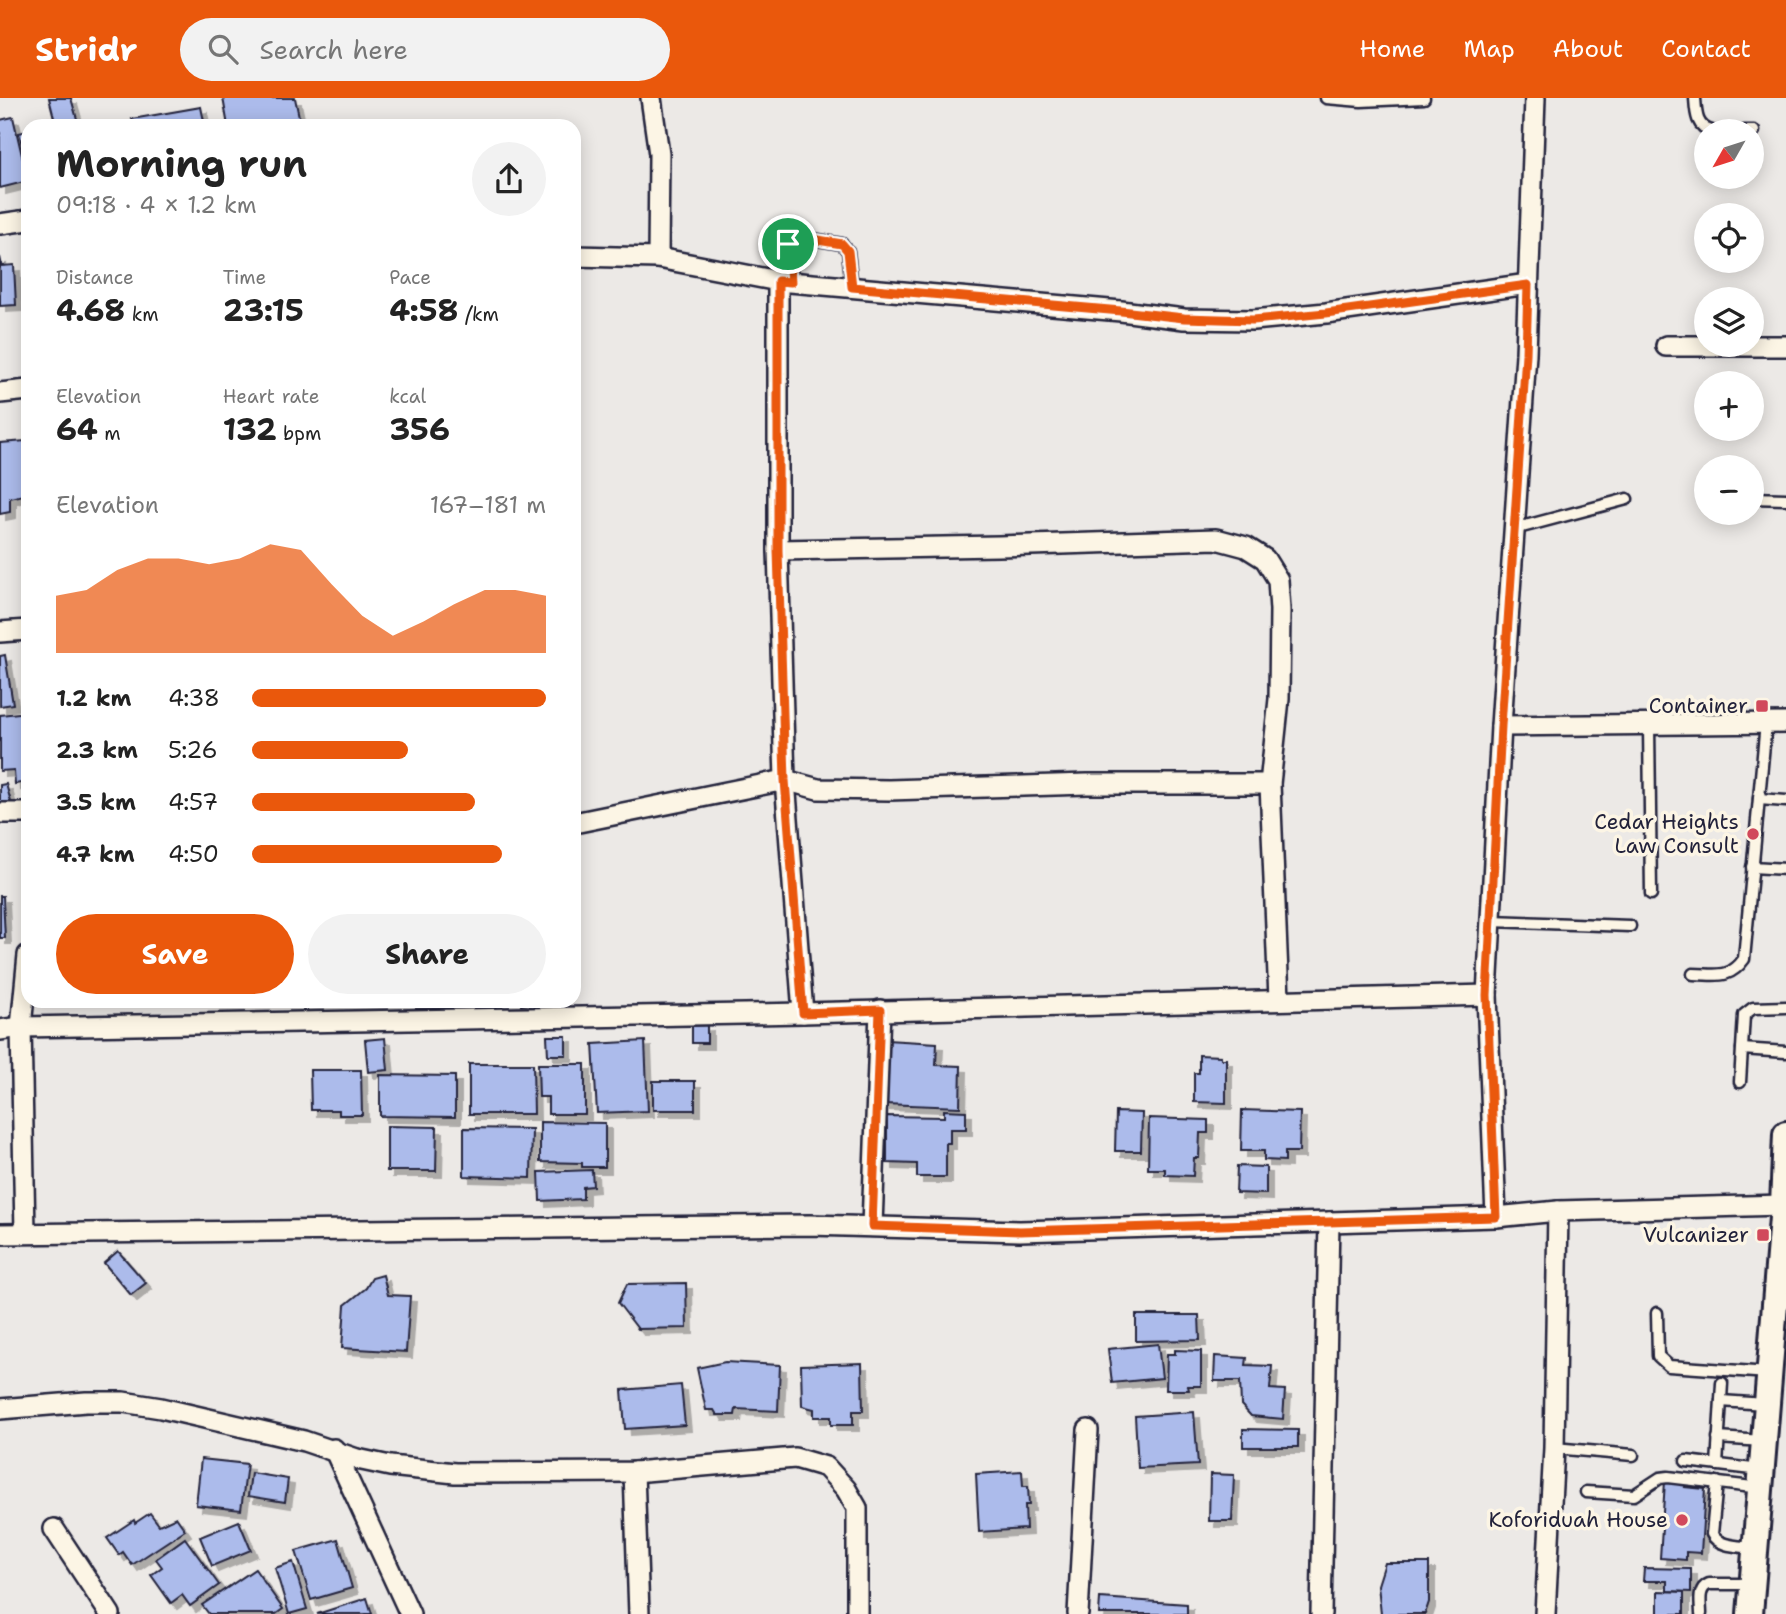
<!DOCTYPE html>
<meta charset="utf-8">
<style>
body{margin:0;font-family:"Shantell Sans",sans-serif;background:#f2f2f2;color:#222;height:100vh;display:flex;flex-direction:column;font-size:26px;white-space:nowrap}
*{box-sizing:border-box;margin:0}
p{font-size:23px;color:#767676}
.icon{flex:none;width:38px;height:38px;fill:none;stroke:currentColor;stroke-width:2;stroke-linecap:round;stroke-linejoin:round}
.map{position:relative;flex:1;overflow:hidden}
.side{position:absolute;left:21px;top:21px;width:560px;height:889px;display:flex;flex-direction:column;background:#fff;border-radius:21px;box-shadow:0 4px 18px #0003}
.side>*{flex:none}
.needle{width:46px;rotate:231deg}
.tools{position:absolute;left:1694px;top:21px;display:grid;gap:14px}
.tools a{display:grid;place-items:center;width:70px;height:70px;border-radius:50%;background:#fff;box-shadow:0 4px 18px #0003;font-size:35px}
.pin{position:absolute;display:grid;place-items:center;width:60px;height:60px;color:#fff;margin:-30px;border:4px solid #fff;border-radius:50%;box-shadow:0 2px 7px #0007}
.round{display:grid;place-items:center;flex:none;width:74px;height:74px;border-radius:37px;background:#f2f2f2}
.headline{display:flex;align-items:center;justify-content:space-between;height:119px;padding:0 35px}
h1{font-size:38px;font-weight:700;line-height:52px}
.stats{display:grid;grid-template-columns:repeat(3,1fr);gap:10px;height:119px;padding:7px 35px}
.stats div{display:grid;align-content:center}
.stats b{font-size:30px;font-weight:700}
.stats small{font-size:19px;font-weight:400}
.stats p{font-size:19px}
.chart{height:196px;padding:14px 35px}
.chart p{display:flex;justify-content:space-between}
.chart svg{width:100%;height:126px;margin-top:7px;fill:#ea580c;opacity:.7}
.primary-button{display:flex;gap:14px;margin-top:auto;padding:14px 35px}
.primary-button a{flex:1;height:80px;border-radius:42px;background:#ea580c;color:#fff;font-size:28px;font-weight:700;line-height:80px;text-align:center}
.primary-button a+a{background:#f2f2f2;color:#222}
ul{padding:0 35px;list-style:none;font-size:23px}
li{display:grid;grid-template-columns:112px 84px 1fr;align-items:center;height:52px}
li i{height:18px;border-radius:9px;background:#ea580c}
header{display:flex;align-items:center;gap:42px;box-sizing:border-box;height:98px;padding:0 35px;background:#ea580c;color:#fff}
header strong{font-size:33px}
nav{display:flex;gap:38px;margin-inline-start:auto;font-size:24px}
.search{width:490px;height:63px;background:#f2f2f2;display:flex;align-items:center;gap:18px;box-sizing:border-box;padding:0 24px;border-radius:38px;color:#767676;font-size:26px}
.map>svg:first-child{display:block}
.building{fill:#acbbeb;stroke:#22223b;stroke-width:2;filter:url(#shadow)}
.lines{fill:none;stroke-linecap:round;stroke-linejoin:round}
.service-casing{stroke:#22223b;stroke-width:15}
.minor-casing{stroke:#22223b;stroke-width:24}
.tertiary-casing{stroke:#22223b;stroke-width:30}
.service{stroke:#fcf5e5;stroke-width:10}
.minor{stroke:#fcf5e5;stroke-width:19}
.tertiary{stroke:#fcf5e5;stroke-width:24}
.route-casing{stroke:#fff;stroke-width:14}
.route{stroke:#ea580c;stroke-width:9}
.poi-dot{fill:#d1495b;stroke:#fcf5e5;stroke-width:2.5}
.labels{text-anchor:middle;stroke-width:7;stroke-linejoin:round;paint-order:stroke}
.poi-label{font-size:21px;fill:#22223b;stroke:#fcf5e5;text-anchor:end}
</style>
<header>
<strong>Stridr</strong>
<div class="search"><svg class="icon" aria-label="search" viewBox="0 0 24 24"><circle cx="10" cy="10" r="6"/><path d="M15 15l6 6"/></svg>Search here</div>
<nav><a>Home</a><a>Map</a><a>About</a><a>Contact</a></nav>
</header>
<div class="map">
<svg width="1786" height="1516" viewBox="0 0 1786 1516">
<defs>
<filter id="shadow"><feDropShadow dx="6" dy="6" stdDeviation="0" flood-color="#0004"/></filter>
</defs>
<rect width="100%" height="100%" fill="#ece9e6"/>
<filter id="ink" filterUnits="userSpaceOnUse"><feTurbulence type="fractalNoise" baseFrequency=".0143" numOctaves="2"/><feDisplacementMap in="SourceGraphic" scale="14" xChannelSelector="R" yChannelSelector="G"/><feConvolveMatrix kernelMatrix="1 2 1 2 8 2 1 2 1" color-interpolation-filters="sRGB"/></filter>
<g filter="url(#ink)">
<g class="building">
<polygon points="49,0 71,0 79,28 56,28"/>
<polygon points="223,0 295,0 301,28 228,28"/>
<polygon points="201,9 205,28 134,28 132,21"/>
<polygon points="13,19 28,83 0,90 0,22"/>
<polygon points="28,33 28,69 19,35"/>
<polygon points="0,159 2,168 14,167 16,207 0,208"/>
<polygon points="26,343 28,396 10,400 10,414 0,416 0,345"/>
<polygon points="5,557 13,606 0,608 0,558"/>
<polygon points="28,614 28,684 15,686 14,672 0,673 0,617"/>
<polygon points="6,686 11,704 0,708 0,687"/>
<polygon points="0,798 3,798 5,840 0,840"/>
<polygon points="521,903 545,903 545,905 521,907"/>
<polygon points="707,927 707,945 692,945 692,928"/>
<polygon points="547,938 566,938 566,957 548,957"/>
<polygon points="385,940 388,972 368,974 365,942"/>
<polygon points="886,942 937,945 936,967 961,968 960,1009 884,1006"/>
<polygon points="645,943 648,1013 597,1015 593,946"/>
<polygon points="1199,957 1221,958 1221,961 1226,961 1226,1005 1194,1004 1194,975 1199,975"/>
<polygon points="469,966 533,966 534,1016 469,1016"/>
<polygon points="538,966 585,966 585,1016 548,1016 548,999 539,999"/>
<polygon points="310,972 361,972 362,1017 339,1017 339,1012 311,1012"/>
<polygon points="380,977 455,978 455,1019 380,1018"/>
<rect x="653" y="983" width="42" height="29"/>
<polygon points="944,1012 966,1013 966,1031 950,1031 950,1045 946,1045 946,1079 917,1079 917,1066 887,1065 887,1018 944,1019"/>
<polygon points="1242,1012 1300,1014 1299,1054 1285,1054 1285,1063 1264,1062 1264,1053 1241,1053"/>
<polygon points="1116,1014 1142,1015 1141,1053 1115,1053"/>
<polygon points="1149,1020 1208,1022 1208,1035 1200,1035 1199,1060 1194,1060 1193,1078 1165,1077 1165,1071 1148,1071"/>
<polygon points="540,1024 605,1025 605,1069 582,1069 582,1065 540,1064"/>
<polygon points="387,1028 437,1029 436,1073 387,1073"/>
<polygon points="464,1030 532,1031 531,1080 464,1078"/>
<polygon points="1237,1068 1266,1069 1266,1096 1236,1095"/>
<polygon points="592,1072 593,1088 583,1089 583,1101 540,1103 539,1074"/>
<polygon points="118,1153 146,1185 131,1197 104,1165"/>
<polygon points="383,1177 388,1197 410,1198 406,1254 342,1250 345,1207 366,1190 372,1180"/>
<polygon points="686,1185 687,1230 638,1231 618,1205 627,1186"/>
<polygon points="1136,1217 1199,1217 1200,1242 1136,1243"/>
<polygon points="1158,1246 1162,1280 1112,1285 1108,1251"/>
<polygon points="1175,1252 1201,1253 1201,1288 1188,1288 1189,1292 1166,1292 1167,1256 1175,1256"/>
<polygon points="1215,1258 1247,1260 1246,1267 1272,1268 1270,1291 1285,1292 1283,1321 1251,1318 1241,1307 1240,1283 1214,1283"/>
<polygon points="725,1264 780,1267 778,1313 736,1311 735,1317 717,1317 714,1312 706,1312 697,1270"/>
<polygon points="862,1265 863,1313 853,1313 853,1327 831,1327 831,1319 814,1319 814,1311 802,1308 801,1267"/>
<polygon points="681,1287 685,1327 625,1331 622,1292"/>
<polygon points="1194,1314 1198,1367 1138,1370 1135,1318"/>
<polygon points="1243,1331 1298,1332 1298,1349 1243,1349"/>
<polygon points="201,1361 247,1366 241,1412 196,1407"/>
<polygon points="1022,1373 1023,1388 1028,1388 1029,1407 1025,1407 1026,1431 979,1434 976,1376"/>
<polygon points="251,1375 288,1381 285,1404 248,1398"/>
<polygon points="1210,1376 1234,1377 1232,1423 1209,1423"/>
<polygon points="1665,1383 1686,1385 1685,1389 1705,1391 1701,1455 1686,1454 1686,1462 1660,1460"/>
<polygon points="150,1415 159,1427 176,1419 185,1432 132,1467 123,1454 119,1457 107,1440 134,1422 135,1425"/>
<polygon points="239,1423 251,1452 212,1468 200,1439"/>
<polygon points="185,1440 219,1487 190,1508 182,1497 171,1505 151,1477 162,1469 156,1461"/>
<polygon points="338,1441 352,1490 311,1502 296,1453"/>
<polygon points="293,1464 307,1511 289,1516 275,1470"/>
<polygon points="1385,1465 1429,1465 1429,1504 1425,1516 1381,1516 1378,1487"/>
<polygon points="1644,1470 1691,1471 1691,1494 1667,1493 1667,1483 1643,1483"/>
<polygon points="255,1471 283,1511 276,1516 209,1516 202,1507"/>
<polygon points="1658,1493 1684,1494 1684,1516 1658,1516"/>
<polygon points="367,1500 372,1516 317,1516"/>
<polygon points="1100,1500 1187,1506 1187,1516 1099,1516"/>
</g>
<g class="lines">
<g class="service-casing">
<g id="service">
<polyline points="1326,0 1361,3 1424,0"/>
<path d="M1695 0C1696 15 1696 29 1712 33"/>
<polyline points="1744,33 1754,33"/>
<polyline points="791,184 788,146 794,138 842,146 848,153 852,189"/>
<polyline points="1752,400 1786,401"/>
<polyline points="1514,431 1627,401"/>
<polyline points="1649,627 1651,796"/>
<polyline points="1759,701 1786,703"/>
<polyline points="1752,769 1786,771"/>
<polyline points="1491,823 1630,828"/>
<path d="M1693 876C1716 876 1729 882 1744 861L1766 625"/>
<polyline points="1742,951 1786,954"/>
<polyline points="1740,984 1744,917 1753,910 1786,909"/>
<polyline points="1657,1215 1658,1258 1669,1268 1769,1275"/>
<polyline points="1721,1303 1765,1306"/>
<polyline points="1718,1340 1763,1343"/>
<polyline points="1554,1350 1633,1357"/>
<polyline points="1686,1363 1761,1372"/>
<polyline points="1717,1367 1722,1285"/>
<path d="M1717 1384 1712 1436C1718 1449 1740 1448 1753 1450"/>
<polyline points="1586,1394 1634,1397 1660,1380 1668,1379 1761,1390"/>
<path d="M1701 1516C1701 1505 1697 1491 1709 1486H1751"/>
</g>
</g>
<g class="minor-casing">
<g id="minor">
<polyline points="651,0 659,56 658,160"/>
<polyline points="0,126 28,122"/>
<polyline points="574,158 658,160 778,183 1121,213 1184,221 1253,222 1326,215 1528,186"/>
<polyline points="778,183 778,452 785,682 803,915"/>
<polyline points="1666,248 1786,248"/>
<polyline points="0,295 28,292"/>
<polyline points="778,452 999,448 1216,441 1246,449 1265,461 1278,482 1280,512 1279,601 1270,686 1279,901"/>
<polyline points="0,534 28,532"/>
<polyline points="1501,628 1786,625"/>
<polyline points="0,715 28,715"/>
<polyline points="574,725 785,682 818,691 889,692 1087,686 1270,686"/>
<polyline points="0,932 21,929 803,915 1487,897"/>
<polyline points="1496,1119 1487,897 1501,628 1526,256 1535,0"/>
<polyline points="872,1128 880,912"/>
<polyline points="25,1135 21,929 28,857"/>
<polyline points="0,1136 810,1127 1020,1133 1496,1119 1558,1113 1783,1107"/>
<polyline points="0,1311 86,1304 123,1304 161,1310 304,1343 357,1361 390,1368 455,1375 634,1374 795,1360 826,1369 846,1391 857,1410 857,1516"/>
<polyline points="334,1351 410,1516"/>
<polyline points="634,1374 639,1516"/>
<polyline points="54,1431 110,1516"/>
<polyline points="1078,1516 1088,1332"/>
<polyline points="1321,1516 1329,1124"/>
<polyline points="1545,1516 1554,1350 1558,1113"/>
</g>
</g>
<g class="tertiary-casing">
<polyline id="tertiary" points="1750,1516 1783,1107 1786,1036"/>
</g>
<use href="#service" class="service"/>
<use href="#minor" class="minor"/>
<use href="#tertiary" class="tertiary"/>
</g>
</g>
<g class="lines" filter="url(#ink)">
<g class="route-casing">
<polygon id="route" points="794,138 842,146 848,153 852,189 1121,213 1184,220 1253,222 1326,215 1528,187 1526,256 1501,628 1487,897 1496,1119 1020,1133 872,1128 880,912 803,915 785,682 778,452 778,183 791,184 788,146"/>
</g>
<use href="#route" class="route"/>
</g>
<g class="poi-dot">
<rect x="1755" y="601" width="14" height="14" rx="3.5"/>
<circle cx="1753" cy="736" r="7"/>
<rect x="1756" y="1130" width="14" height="14" rx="3.5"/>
<circle cx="1682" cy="1422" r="7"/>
</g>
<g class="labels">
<g class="poi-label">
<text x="1748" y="615">Container</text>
<text x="1739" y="731">Cedar Heights<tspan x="1739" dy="24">Law Consult</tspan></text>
<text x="1749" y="1144">Vulcanizer</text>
<text x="1668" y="1429">Koforiduah House</text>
</g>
</g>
</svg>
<div class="tools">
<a><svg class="needle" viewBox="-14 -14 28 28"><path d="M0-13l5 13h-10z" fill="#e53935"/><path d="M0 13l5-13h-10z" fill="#767676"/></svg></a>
<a><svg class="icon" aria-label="locate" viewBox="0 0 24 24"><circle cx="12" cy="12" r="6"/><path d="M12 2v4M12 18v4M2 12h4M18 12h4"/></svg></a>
<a><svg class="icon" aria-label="layers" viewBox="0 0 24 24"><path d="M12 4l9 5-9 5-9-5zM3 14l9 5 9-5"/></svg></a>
<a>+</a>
<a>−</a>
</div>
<div class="pin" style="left:788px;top:146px;background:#1e9e55"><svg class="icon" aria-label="arrive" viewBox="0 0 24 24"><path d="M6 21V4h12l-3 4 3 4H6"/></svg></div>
<section class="side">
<div class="headline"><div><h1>Morning run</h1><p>09:18 · 4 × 1.2 km</p></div><a class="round"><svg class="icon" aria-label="share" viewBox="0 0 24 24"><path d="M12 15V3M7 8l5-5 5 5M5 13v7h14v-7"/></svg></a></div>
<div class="stats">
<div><p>Distance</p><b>4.68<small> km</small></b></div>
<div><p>Time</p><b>23:15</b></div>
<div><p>Pace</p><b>4:58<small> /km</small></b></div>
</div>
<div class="stats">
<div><p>Elevation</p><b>64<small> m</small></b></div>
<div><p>Heart rate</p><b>132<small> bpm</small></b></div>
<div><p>kcal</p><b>356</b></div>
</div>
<div class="chart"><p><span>Elevation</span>167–181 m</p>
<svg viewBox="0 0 160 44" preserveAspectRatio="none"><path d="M0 44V24L10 22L20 15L30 11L40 11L50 13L60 11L70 6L80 8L90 20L100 31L110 38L120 33L130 27L140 22L150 22L160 24V44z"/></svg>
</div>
<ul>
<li><b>1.2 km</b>4:38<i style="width:100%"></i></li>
<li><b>2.3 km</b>5:26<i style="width:53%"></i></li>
<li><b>3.5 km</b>4:57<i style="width:76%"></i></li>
<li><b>4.7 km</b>4:50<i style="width:85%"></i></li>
</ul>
<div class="primary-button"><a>Save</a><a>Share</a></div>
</section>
</div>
